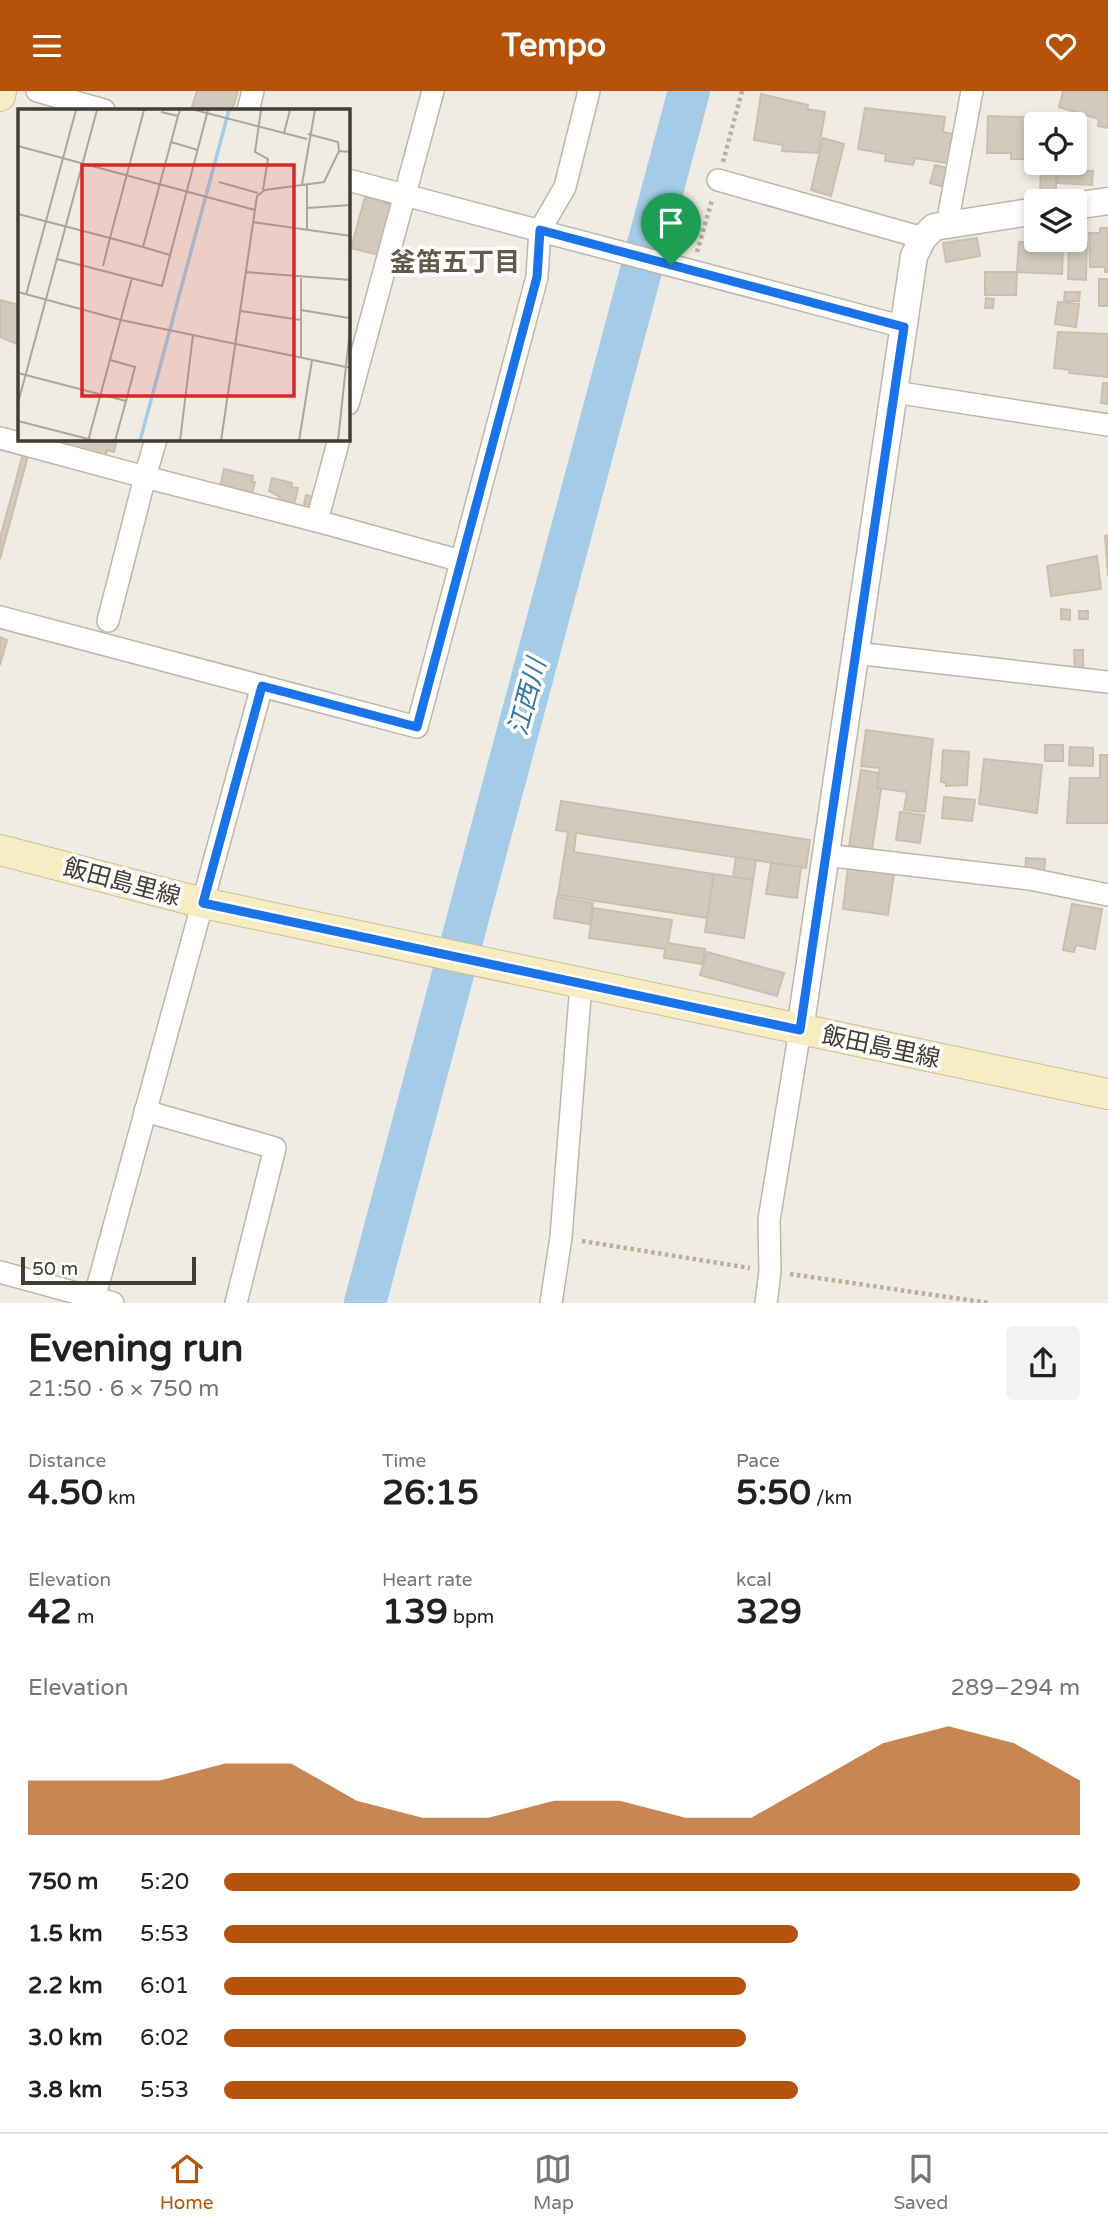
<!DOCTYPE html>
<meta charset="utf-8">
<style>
body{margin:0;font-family:"Varela Round","Noto Sans JP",sans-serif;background:#f2f2f2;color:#202124;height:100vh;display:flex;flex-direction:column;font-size:26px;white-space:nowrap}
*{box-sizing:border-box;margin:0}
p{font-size:23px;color:#757577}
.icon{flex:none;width:38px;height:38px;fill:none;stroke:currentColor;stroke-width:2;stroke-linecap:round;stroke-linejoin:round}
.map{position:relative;height:1212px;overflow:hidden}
.details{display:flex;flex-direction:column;background:#fff;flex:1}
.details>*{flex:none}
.tools{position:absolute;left:1024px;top:21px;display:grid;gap:14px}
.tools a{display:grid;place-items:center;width:63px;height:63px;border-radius:7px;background:#fff;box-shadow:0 4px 10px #0003;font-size:35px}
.scale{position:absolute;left:21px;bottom:18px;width:175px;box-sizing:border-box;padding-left:7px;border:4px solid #413c34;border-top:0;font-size:19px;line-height:24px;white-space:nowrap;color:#413c34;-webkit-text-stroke:5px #fff;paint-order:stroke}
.pin{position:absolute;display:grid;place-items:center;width:60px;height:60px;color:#fff;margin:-72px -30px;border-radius:50% 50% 50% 0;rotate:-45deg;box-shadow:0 0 7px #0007}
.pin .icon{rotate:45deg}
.round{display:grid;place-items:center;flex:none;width:74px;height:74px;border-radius:7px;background:#f2f2f2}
.summary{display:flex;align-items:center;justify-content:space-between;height:119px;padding:0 28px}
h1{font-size:38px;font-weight:700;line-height:52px}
.figures{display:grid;grid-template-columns:repeat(3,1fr);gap:10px;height:119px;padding:7px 28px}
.figures div{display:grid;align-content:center}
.figures b{font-size:35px;font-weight:700}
.figures small{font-size:19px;font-weight:400}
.figures p{font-size:19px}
.chart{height:196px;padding:14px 28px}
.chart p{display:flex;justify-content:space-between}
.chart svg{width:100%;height:126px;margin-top:7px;fill:#b45309;opacity:.7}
ul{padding:0 28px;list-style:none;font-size:23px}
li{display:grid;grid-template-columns:112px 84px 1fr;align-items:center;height:52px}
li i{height:18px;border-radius:9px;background:#b45309}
header{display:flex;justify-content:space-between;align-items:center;height:91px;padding:0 28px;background:#b45309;color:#fff;font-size:32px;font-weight:700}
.tab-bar{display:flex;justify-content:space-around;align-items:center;height:98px;border-top:2px solid #e0e0e0;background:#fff;font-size:19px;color:#757577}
.tab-bar a{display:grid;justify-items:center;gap:4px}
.tab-bar .active{color:#b45309}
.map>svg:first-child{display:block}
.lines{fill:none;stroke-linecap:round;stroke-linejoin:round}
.river{stroke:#a4cce8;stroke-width:42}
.building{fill:#d3cabd;stroke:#cabfae;stroke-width:2}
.minor-casing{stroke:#bdb6aa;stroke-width:24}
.tertiary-casing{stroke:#bdb6aa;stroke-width:29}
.secondary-casing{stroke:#cbbe96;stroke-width:32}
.path{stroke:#baaf9a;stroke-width:4.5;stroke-dasharray:3.5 3.5;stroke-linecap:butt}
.minor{stroke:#fff;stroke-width:21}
.tertiary{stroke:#fff;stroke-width:26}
.secondary{stroke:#f8ecc4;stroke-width:30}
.route-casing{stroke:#fff;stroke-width:14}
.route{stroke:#1a73e8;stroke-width:9}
.labels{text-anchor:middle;stroke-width:7;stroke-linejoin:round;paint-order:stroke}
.street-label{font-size:24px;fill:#413c34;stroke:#fff}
.neighbourhood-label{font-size:26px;font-weight:bold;fill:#625a4c;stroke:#fff}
.water-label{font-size:26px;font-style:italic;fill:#3975a1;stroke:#fff}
.inset-river{fill:none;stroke:#a4cce8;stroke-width:3.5}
.inset-road{fill:none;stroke:#aaa69d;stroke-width:2}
.view{fill:#d62828;fill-opacity:0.15;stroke:#d62828;stroke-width:3.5}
.inset-edge{fill:none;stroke:#413c34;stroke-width:3.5}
</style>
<header><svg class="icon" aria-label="menu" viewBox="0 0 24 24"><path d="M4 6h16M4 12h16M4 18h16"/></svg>Tempo<svg class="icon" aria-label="heart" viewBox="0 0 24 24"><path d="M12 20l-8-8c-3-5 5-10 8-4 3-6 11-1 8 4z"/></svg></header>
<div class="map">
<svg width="1108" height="1212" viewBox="0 0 1108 1212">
<rect width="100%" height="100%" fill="#f0ece3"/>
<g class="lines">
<polyline class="river" points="365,1212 689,0"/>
</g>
<g class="building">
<polygon points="197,0 238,0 232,19 191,19"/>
<polygon points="1063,0 1108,0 1108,37 1098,35 1099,28 1059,16"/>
<polygon points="761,3 808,14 807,18 825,21 818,62 782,60 783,54 754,49"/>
<polygon points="865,17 945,26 943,41 958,44 953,73 915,67 913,74 885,70 886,63 858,58"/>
<polygon points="988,25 1054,27 1054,33 1036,33 1036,63 1030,63 1029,68 1011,68 1011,62 987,62"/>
<polygon points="1074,40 1085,41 1083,80 1093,80 1092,94 1057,92 1058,72 1074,72"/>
<polygon points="823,47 844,53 831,105 811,99"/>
<polygon points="935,74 950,78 945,96 930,92"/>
<polygon points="1041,77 1056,78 1056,100 1040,99"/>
<polygon points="365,106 393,114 379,164 351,157"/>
<polygon points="1100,137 1108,137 1108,181 1105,181 1105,176 1090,176 1089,142 1100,142"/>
<polygon points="977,147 980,165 946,171 943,152"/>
<polygon points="1019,151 1063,153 1062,183 1017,181"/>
<polygon points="1069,152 1087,152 1086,189 1068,188"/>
<polygon points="985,181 1017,181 1016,204 985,204"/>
<rect x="1099" y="188" width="9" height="27"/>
<polygon points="1065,201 1080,201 1079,210 1064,210"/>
<polygon points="986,207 994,208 993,217 985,217"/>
<polygon points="0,209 19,214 19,254 0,246"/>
<polygon points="1058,211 1079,213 1076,236 1055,233"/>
<polygon points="1058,241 1108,243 1108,286 1069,282 1070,279 1054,277"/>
<polygon points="1103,292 1108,292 1108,313 1101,312"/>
<polygon points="52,348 117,348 114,361 107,359 105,367 51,352"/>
<polygon points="23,363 28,365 0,468 0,447"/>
<polygon points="224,378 253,385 252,391 255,391 252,403 220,396"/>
<polygon points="272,387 292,392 291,396 298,397 294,414 279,411 280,406 269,400"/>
<polygon points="306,404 314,406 312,414 304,413"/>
<polygon points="1108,444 1108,485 1105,445"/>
<polygon points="1097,465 1101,498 1051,505 1047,475"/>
<polygon points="1061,518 1070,519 1070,529 1061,528"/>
<rect x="1079" y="520" width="9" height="8"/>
<polygon points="0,546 7,549 0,574"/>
<polygon points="1074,559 1083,559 1083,578 1075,579"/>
<polygon points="866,639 933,648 925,721 904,719 907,701 877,697 880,677 861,675"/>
<rect x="1045" y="654" width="18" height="16"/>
<polygon points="1070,656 1093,657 1093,675 1069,674"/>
<polygon points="943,659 969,661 967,694 946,695 946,692 941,691"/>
<polygon points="1100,664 1108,664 1108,732 1067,732 1070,687 1100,687"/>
<polygon points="984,668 1042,674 1037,722 979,713"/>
<polygon points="861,679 879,682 877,697 881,698 872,759 849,755"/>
<polygon points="944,706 975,709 972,730 942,727"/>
<polygon points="561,710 810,749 806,777 576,742 574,761 714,783 707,827 558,804 568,741 556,739"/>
<polygon points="900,721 924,724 920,752 896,749"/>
<polygon points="736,766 756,769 753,789 733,786"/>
<polygon points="1026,767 1045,768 1044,785 1025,784"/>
<polygon points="771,772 801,776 797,807 766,803"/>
<polygon points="848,776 894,782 888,824 843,818"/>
<polygon points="714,783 753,789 744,847 705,841"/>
<polygon points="557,806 593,812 589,833 554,827"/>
<polygon points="1072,813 1102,818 1095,858 1076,854 1074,861 1063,859"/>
<polygon points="593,817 672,829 668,852 705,858 703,873 664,867 665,858 589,847"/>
<polygon points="707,861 784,882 777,905 700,884"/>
</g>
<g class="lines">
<g class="minor-casing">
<g id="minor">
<polyline points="37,0 104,19"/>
<polyline points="248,19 253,0"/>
<polyline points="348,89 904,236"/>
<polyline points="718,89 923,147"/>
<polyline points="947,133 972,0"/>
<polyline points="894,301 1108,334"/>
<polyline points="348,313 433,0"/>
<polyline points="0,347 145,386 156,348"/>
<polyline points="339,348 317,430 461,470"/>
<polyline points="0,526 417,636 537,186 540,139 565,96 589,0"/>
<polyline points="108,530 145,386 317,430"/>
<polyline points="855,562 1108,591"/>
<polyline points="825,764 1030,788 1108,804"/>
<polyline points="145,1020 275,1057 236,1212"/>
<polyline points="0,1181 113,1212"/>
<polyline points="93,1212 262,595"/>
<polyline points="551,1212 561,1146 581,893"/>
<polyline points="766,1212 770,1181 769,1129 800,939"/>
</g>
</g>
<g class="tertiary-casing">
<g id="tertiary">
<polyline points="1074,115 1108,110"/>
<polyline points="800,939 914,165 923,147 934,136 1036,120"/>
</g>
</g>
<g class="secondary-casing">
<g id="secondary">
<polyline points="0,5 1,0"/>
<polyline points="0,759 203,812 1108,1003"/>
</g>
</g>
<g class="path">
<polyline points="723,71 742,0"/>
<polyline points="697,161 712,109"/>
<polyline points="582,1150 750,1177"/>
<polyline points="790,1183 989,1212"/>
</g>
<use href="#minor" class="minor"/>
<use href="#tertiary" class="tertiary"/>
<use href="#secondary" class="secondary"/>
</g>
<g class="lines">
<g class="route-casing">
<polygon id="route" points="540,139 904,236 800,939 203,812 262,595 417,636 537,186"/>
</g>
<use href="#route" class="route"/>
</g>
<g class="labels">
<g class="street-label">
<text transform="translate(122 791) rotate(15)" y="8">飯田島里線</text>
<text transform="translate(881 956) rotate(12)" y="8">飯田島里線</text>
</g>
<g class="neighbourhood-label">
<text x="455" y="180">釜笛五丁目</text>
</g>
<g class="water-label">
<text transform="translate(527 606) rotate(-75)" y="9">江西川</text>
</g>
</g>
<g transform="translate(18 18)">
<rect width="332" height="332" fill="#f0ece3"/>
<path class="inset-river" d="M122 332 211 1"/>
<path class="inset-road" d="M177 1 289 30M243 1 237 43 250 50 245 81M143 3 160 7 162 1M266 24 272 1M290 25 320 33 321 42M153 33 180 41M0 37 237 101M201 73 240 84M284 75 297 1M289 99 333 96M0 105 92 129 126 1M235 113 333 127M289 121V76M152 146 125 138 160 7M39 150 144 177 190 1M85 157 92 129 125 138M227 163 333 171M283 169V249M0 183 103 211 333 259M8 186 58 1M283 201 331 209M222 202 283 211M92 251 117 258 108 292M0 264 108 292 97 332M0 294 79 1M0 312 78 332M70 332 114 169M162 332 175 226M203 332 239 87 247 81 306 73 321 42 333 43M281 332 294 251M320 332 333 210"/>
<path class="view" d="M64 56H276V287H64Z"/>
<rect width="332" height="332" class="inset-edge"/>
</g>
</svg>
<div class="tools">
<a><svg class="icon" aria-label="locate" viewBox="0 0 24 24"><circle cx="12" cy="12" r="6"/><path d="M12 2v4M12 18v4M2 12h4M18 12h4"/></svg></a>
<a><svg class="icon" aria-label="layers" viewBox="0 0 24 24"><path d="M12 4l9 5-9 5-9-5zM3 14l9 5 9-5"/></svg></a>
</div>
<div class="scale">50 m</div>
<div class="pin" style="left:671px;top:174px;background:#1e9e55"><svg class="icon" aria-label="arrive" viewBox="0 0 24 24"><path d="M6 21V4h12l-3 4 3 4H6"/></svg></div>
</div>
<section class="details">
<div class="summary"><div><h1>Evening run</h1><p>21:50 · 6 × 750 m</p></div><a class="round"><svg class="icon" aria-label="share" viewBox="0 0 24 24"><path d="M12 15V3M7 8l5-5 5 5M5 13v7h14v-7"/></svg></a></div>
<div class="figures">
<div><p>Distance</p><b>4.50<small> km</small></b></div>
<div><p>Time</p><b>26:15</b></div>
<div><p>Pace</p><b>5:50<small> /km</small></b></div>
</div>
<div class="figures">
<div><p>Elevation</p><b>42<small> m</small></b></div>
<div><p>Heart rate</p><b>139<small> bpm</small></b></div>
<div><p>kcal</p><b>329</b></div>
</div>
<div class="chart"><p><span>Elevation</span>289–294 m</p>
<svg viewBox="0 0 160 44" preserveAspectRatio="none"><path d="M0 44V25L10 25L20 25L30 19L40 19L50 32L60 38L70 38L80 32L90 32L100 38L110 38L120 25L130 12L140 6L150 12L160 25V44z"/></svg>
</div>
<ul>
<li><b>750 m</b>5:20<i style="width:100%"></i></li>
<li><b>1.5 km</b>5:53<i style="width:67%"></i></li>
<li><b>2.2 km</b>6:01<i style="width:61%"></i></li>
<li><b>3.0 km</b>6:02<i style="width:61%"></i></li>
<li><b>3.8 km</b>5:53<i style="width:67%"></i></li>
</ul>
</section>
<nav class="tab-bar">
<a class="active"><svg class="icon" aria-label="home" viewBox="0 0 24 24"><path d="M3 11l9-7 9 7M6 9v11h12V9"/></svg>Home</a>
<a><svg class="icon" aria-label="map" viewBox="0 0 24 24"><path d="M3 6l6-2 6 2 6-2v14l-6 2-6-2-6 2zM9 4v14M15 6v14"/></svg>Map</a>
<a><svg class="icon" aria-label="saved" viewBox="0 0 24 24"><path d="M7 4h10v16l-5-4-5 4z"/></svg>Saved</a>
</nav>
